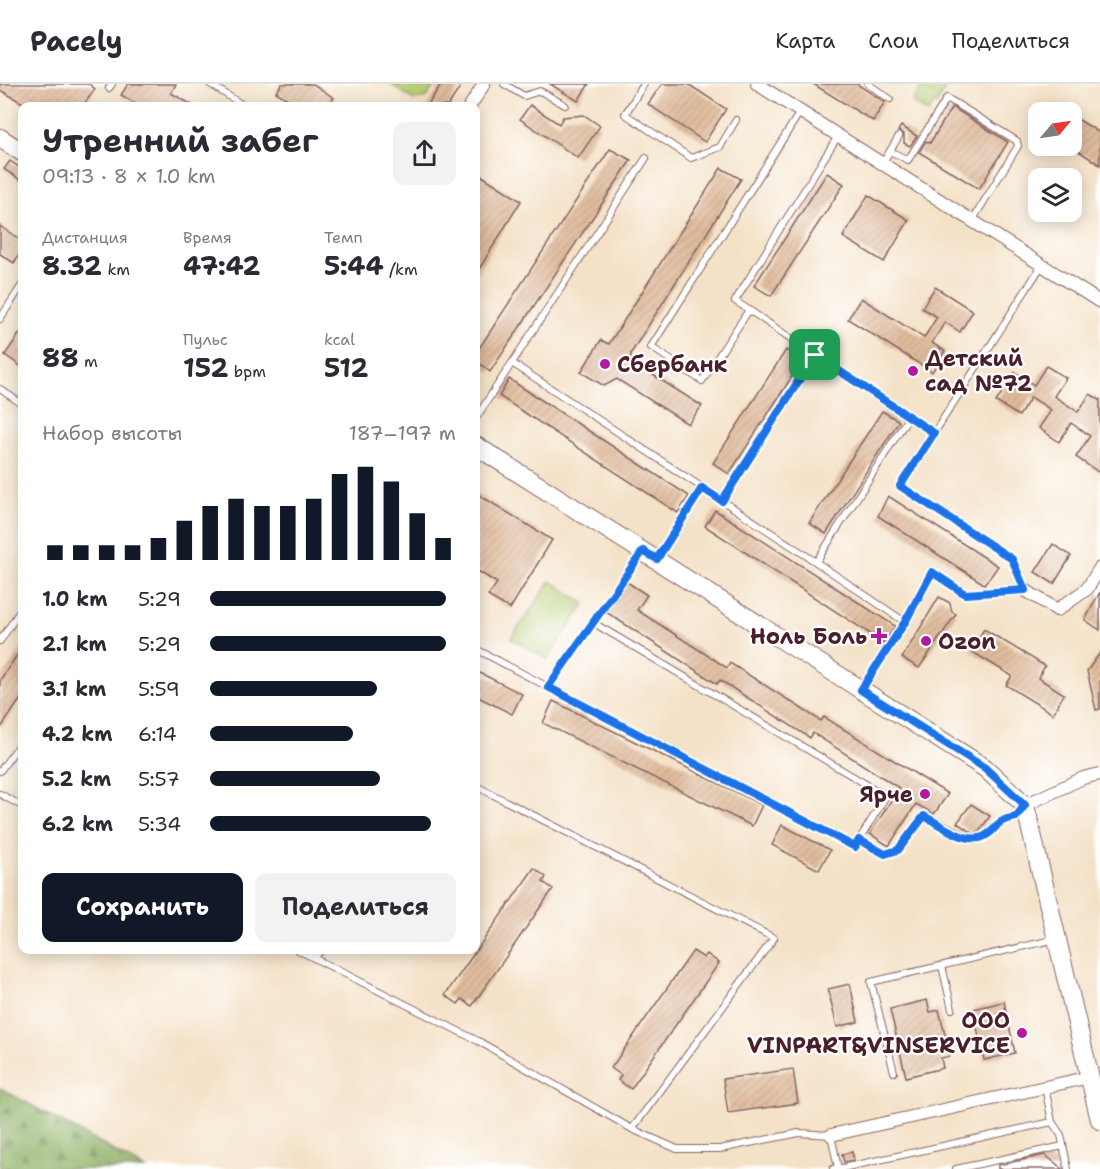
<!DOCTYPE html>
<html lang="ru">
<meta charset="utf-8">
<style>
body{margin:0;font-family:"Shantell Sans",sans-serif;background:#f2f2f3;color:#2b2b33;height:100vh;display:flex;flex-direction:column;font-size:22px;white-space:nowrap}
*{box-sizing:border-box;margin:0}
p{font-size:20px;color:#7c7c81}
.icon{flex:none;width:33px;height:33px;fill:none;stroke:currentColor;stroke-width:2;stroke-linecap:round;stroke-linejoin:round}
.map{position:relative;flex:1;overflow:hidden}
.sheet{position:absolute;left:18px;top:18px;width:462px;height:852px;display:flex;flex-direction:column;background:#fff;border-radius:12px;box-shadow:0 3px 15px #0003}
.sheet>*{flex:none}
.needle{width:39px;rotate:61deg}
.controls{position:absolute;left:1028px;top:18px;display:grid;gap:12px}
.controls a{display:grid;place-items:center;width:54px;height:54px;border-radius:12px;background:#fff;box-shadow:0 3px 15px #0003;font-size:30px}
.pin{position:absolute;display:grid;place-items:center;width:51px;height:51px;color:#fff;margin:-26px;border-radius:12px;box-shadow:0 3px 9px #0006}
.round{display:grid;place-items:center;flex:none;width:63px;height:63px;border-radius:12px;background:#f2f2f3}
.head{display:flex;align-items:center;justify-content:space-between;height:102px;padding:0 24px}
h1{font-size:33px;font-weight:700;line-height:45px}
.stats{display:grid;grid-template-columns:repeat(3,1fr);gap:9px;height:102px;padding:6px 24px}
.stats div{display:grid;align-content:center}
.stats b{font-size:26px;font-weight:700}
.stats small{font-size:16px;font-weight:400}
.stats p{font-size:16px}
.chart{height:168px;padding:12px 24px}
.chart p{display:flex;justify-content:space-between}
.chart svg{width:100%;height:108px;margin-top:6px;stroke:#111827;stroke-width:6}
.button{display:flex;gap:12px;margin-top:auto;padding:12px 24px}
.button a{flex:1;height:69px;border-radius:12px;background:#111827;color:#fff;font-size:24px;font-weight:700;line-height:69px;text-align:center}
.button a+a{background:#f2f2f3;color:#2b2b33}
ul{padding:0 24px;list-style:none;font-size:20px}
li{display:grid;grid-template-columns:96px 72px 1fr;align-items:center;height:45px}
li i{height:15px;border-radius:8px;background:#111827}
header{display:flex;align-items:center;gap:36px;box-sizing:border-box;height:84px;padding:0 30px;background:#fff;border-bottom:2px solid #e1e1e2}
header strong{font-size:28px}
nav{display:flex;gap:33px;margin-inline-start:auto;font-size:21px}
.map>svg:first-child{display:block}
.green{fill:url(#green-dots);stroke:#807650;stroke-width:1.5}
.forest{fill:url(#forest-firs);stroke:#6d6848;stroke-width:1.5}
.pitch{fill:#b5ce74;stroke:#807650;stroke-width:1.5}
.building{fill:url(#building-hatch)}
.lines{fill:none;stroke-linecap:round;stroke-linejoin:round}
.lane-casing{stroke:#866362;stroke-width:8}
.street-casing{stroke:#866362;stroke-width:14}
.secondary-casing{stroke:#866362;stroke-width:20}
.lane{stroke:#fff;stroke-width:6}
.street{stroke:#fff;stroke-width:12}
.secondary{stroke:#fff;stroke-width:18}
.route-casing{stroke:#fff;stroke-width:12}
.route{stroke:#1a73e8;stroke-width:8}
.poi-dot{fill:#b5179e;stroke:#fff;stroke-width:2}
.labels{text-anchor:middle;stroke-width:4.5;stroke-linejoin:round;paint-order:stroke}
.poi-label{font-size:22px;font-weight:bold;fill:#4a1f2b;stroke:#fff;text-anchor:start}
</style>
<header>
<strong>Pacely</strong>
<nav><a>Карта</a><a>Слои</a><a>Поделиться</a></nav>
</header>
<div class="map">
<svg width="1100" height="1085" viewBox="0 0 1100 1085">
<defs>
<pattern id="green-dots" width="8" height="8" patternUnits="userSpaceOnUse" patternTransform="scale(1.5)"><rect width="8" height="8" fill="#b5ce74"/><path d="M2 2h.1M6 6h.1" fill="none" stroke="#9db065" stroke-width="1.8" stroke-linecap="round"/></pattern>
<pattern id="forest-firs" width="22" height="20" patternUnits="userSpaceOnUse" patternTransform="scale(1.5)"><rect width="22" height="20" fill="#90b166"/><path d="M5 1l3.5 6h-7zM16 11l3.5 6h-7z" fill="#788f54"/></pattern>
<pattern id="building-hatch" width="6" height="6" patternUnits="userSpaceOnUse" patternTransform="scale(1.5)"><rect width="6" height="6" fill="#e0bc9c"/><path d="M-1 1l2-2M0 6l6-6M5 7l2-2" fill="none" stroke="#c2a187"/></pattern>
</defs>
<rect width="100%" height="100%" fill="#fff"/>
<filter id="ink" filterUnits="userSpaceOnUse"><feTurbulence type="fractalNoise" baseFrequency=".0167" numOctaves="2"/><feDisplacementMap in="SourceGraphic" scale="12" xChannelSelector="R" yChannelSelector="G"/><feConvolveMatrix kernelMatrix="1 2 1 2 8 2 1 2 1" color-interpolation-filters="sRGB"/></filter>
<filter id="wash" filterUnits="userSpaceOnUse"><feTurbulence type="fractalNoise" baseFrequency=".008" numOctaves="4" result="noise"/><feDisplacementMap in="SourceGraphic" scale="24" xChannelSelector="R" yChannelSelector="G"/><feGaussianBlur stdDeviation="1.35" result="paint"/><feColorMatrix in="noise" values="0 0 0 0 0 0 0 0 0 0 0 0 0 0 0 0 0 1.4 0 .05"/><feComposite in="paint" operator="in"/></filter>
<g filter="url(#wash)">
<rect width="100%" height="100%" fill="#f4e2c8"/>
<polygon class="green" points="923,0 947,0 937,20 934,19 928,29 912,18"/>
<polygon class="forest" points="0,1004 146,1085 0,1085"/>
<g class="pitch">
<polygon points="391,0 435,0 427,13 414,16"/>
<polygon points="551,497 585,520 547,575 511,554"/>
</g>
<g id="blocks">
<g class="building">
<polygon points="0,0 89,0 95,5 83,22 28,22 0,6"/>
<polygon points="128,0 176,0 171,9 194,22 140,22 121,11"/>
<polygon points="282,0 313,0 334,14 328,22 299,22 276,8"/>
<polygon points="441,0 462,0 448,22 427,22"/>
<polygon points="550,0 589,0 578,17"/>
<polygon points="662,0 688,0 726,25 705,58 648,20"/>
<polygon points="813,0 857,0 885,18 873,37"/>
<polygon points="530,21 559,40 563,33 584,31 600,42 578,74 520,35"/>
<polygon points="952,23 1008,58 979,105 919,68 926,57 930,59"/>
<polygon points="1071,31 1100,49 1100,81 1071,62"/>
<polygon points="901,42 917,52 910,62 904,59 904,50 898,47"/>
<polygon points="610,65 631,76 490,288 476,276 476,269"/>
<polygon points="10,77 22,85 22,97 4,85"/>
<polygon points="721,84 741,95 631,269 631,277 702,322 688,340 617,295 604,302 581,288 601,256 609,260"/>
<polygon points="476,88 521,117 476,190"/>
<polygon points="827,89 844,100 771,212 754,202"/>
<polygon points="868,111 909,136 884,178 843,153"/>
<polygon points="0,142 22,157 22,166 14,179 0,170"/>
<polygon points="935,203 973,227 960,248 945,238 932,259 945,267 932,288 848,235 861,214 924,254 937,233 922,224"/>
<polygon points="22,246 22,283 5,271"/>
<polygon points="786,266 802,277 729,390 713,379"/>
<polygon points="1046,282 1066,294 1054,312 1078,328 1090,310 1100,316 1100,389 1076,373 1090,352 1071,339 1059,358 1039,344 1051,326 1031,313 1019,332 996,318 1015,288 1034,301"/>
<polygon points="509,295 689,412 678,429 499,312"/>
<polygon points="882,327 899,337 826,450 809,439"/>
<polygon points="476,409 552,456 510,525 488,512 497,499 476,486"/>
<polygon points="888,412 998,482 991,492 984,500 878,432"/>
<polygon points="715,426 895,542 884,559 705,442"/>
<polygon points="1053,460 1071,472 1054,500 1035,488"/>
<polygon points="627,498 647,511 637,526 727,584 730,579 821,637 824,633 948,710 934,730 916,720 889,762 870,750 899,704 813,649 810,654 720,596 717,600 606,528"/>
<polygon points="1100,508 1100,546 1085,536"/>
<polygon points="939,513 950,519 952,528 956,530 919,584 902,574"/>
<polygon points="984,545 1045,582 1038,594 1064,610 1053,630 1006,601 1012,592 971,567"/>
<polygon points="22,564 22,613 0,645 0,596"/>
<polygon points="1100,569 1100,625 1096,626 1087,587"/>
<polygon points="476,587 522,610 512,630 476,612"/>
<polygon points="553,617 762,721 752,742 543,639"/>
<polygon points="971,720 990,732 979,748 974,750 957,739"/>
<polygon points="782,741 830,766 819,786 772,761"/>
<polygon points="534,784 546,793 543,798 553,805 472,922 462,915 458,920 445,911"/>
<polygon points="693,867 704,874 707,870 719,879 631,1005 618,996 621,991 611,984"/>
<polygon points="850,900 858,938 837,943 828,905"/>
<polygon points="927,916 930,928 939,926 950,972 941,974 943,984 906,993 890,925"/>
<polygon points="1004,918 1015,969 984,976 973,925"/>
<polygon points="793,985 798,1019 728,1029 723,995"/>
<polygon points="852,1068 854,1076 844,1078 842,1070"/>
<polygon points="1045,1071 1063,1085 998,1085 998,1081"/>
</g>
</g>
</g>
<g filter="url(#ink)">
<use href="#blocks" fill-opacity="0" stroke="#866362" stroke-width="1.5"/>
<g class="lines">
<g class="lane-casing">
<g id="lane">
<polyline points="210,0 244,22"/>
<polyline points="504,0 524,12 540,7 565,21"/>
<polyline points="644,0 625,30 691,74 720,63 736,36"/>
<polyline points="868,0 890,15"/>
<polyline points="109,4 112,0"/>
<polyline points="800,28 651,263 702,297 749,226 735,217 838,52"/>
<polyline points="890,67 908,76 947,14 1017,57 1018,62 972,137"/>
<polyline points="882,80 899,52"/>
<polyline points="749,226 908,334"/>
<polyline points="0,235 22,201"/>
<polyline points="512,279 816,478"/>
<polyline points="0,305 22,320"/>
<polyline points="476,334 646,74"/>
<polyline points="722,417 815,271"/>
<polyline points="658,474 702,404"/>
<polyline points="905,538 932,488 965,510 1025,506 1012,475 900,402 1042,181"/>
<polyline points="0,557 22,524"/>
<polyline points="476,565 548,603 642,468"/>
<polyline points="548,603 855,763 886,712 592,538"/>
<polyline points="863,603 905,538 816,478 908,334 934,349"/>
<polyline points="0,687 22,657"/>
<polyline points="476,702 774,854 632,1045"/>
<polyline points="0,710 22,722"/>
<path d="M859 756 885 770 898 766 924 731 974 756C995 749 992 738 1016 733L1023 724"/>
<polyline points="298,866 480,958 632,1045 677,1065 720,1065 799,1049 831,1051 838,1084 833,1085"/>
<polyline points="314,874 321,866"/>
<polyline points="942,882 952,925"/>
<polyline points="894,988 871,898 1056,855"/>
<polyline points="1052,1038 1061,1051 1068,1085"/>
<polyline points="838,1085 1052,1038 1045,1003"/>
<polyline points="956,1085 1063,1062"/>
</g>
</g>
<g class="street-casing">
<g id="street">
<polyline points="757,0 1100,218"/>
<polyline points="470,22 484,0"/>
<polyline points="1025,506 1057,526 1087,505 1100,484"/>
<polyline points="1025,721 1083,694 1100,690"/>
<polyline points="831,1051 1090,993"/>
</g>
</g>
<g class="secondary-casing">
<g id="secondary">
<polyline points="0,54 22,68"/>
<polyline points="476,362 985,684 1025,721 1100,1036"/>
</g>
</g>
<use href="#lane" class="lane"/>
<use href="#street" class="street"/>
<use href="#secondary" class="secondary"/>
</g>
</g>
<g class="lines" filter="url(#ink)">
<g class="route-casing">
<path id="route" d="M815 271 934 349 900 402 1012 475 1025 506 965 510 932 488 905 538 861 606 985 684 1025 721 1016 733C991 738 1001 743 985 752 967 762 940 740 924 732L898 766 885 770 859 756 855 763 548 603 643 467 657 475 702 404 722 417Z"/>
</g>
<use href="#route" class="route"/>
</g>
<g class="poi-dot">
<circle cx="605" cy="280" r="6"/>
<circle cx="913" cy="287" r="6"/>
<path d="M876 543h6v6h6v6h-6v6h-6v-6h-6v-6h6z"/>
<circle cx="926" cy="557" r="6"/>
<circle cx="925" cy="710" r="6"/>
<circle cx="1022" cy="949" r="6"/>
</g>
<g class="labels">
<g class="poi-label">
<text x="925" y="282">Детский<tspan x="925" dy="25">сад №72</tspan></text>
<text x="617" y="288">Сбербанк</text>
<text x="867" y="560" text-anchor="end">Ноль Боль</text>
<text x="938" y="565">Ozon</text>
<text x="913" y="718" text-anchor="end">Ярче</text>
<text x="1010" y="944" text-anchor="end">ООО<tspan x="1010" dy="25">VINPART&amp;VINSERVICE</tspan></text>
</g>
</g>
</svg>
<div class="controls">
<a><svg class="needle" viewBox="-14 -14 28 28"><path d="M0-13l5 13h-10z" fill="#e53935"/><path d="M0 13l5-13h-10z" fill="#7c7c81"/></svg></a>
<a><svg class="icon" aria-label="layers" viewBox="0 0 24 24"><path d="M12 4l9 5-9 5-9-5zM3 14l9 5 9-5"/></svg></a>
</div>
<div class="pin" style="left:815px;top:271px;background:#1e9e55"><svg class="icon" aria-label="arrive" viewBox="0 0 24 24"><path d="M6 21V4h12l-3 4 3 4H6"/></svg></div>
<section class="sheet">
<div class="head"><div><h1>Утренний забег</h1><p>09:13 · 8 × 1.0 km</p></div><a class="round"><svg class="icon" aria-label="share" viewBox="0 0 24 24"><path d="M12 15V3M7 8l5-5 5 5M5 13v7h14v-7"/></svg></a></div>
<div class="stats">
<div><p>Дистанция</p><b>8.32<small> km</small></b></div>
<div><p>Время</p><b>47:42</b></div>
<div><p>Темп</p><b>5:44<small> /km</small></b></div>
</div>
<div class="stats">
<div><b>88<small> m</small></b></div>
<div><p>Пульс</p><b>152<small> bpm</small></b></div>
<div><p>kcal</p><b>512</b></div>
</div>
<div class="chart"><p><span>Набор высоты</span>187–197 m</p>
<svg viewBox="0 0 160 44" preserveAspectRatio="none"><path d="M5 44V38M15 44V38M25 44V38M35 44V38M45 44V35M55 44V28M65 44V22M75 44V19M85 44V22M95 44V22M105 44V19M115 44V9M125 44V6M135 44V12M145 44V25M155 44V35"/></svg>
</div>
<ul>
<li><b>1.0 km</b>5:29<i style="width:96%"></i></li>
<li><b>2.1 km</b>5:29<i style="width:96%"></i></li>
<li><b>3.1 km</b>5:59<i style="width:68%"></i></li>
<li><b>4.2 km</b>6:14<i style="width:58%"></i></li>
<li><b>5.2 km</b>5:57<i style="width:69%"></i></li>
<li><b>6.2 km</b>5:34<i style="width:90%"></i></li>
</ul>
<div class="button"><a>Сохранить</a><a>Поделиться</a></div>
</section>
</div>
